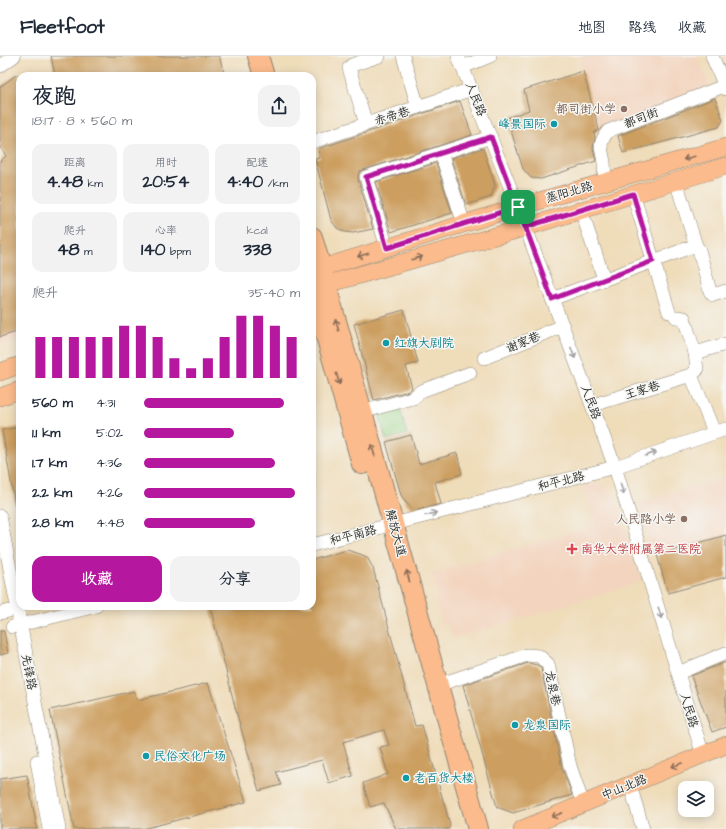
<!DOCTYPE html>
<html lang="zh">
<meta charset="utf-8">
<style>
body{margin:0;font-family:"Architects Daughter","LXGW WenKai TC",sans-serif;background:#f2f2f3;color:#1f2937;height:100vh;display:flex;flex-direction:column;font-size:15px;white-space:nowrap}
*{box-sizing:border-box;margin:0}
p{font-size:13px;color:#747a83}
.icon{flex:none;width:22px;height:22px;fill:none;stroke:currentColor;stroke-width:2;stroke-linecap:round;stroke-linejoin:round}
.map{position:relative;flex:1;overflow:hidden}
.sheet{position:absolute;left:16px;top:16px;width:300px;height:538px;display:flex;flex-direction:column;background:#fff;border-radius:12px;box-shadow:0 2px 10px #0003}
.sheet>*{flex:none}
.buttons{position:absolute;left:678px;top:725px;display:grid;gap:8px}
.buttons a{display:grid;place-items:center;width:36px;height:36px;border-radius:8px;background:#fff;box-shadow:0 2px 10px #0003;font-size:20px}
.pin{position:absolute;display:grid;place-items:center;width:34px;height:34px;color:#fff;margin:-17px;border-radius:8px;box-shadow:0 2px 6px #0006}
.round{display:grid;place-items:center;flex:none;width:42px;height:42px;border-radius:12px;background:#f2f2f3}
.head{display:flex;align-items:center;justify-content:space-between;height:68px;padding:0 16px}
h1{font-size:22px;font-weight:800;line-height:30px}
.metrics{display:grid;grid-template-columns:repeat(3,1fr);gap:6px;height:68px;padding:4px 16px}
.metrics div{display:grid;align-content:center;border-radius:10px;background:#f2f2f3;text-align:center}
.metrics b{font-size:17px;font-weight:800}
.metrics small{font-size:11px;font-weight:400}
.metrics p{font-size:11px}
.chart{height:112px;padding:8px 16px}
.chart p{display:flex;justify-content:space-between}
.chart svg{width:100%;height:72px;margin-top:4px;stroke:#b5179e;stroke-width:6}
.cta{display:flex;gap:8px;margin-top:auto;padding:8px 16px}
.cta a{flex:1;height:46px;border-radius:12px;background:#b5179e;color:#fff;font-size:16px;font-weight:800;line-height:46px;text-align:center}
.cta a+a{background:#f2f2f3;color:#1f2937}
ul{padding:0 16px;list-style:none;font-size:13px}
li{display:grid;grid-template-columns:64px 48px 1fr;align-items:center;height:30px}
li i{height:10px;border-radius:5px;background:#b5179e}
header{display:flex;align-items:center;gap:24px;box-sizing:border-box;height:56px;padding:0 20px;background:#fff;border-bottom:1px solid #e0e1e3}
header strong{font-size:19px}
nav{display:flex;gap:22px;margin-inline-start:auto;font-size:14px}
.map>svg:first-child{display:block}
.built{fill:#f3d4be}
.green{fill:#9cd487;stroke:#648059}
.building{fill:#cc9e5f}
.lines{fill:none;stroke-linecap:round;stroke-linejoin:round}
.minor-casing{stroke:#8d8472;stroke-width:14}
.major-casing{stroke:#8d8472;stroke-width:18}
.highway-casing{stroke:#8d8472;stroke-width:22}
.minor{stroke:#fff;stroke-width:13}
.major{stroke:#fbbb8c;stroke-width:17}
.highway{stroke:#fbbb8c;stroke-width:20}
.oneway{stroke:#896c57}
.oneway2{stroke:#a0a0a0}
.route-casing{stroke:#fff;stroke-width:8}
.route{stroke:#b5179e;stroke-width:5}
.education-dot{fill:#8d6e63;stroke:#f6f6f2;stroke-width:1.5}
.culture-dot{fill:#0f9aa8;stroke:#f6f6f2;stroke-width:1.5}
.health-dot{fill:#e0444e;stroke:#f6f6f2;stroke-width:1.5}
.labels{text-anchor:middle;stroke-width:3;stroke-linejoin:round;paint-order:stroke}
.street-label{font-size:12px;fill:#2b2b2b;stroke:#f6f6f2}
.education-label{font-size:12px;fill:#785e54;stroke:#f6f6f2;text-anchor:end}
.culture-label{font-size:12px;fill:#0d838f;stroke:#f6f6f2;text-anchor:start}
.health-label{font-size:12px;fill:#be3a42;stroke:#f6f6f2;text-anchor:start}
</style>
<header>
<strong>Fleetfoot</strong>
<nav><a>地图</a><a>路线</a><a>收藏</a></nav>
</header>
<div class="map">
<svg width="726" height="773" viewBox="0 0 726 773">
<rect width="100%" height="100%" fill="#f6f6f2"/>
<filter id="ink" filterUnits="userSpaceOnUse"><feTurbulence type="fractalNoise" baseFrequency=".025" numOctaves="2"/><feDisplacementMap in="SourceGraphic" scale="8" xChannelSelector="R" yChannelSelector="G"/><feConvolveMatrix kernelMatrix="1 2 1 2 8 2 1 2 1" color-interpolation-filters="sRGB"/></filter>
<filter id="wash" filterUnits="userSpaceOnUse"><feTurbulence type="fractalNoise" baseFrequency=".012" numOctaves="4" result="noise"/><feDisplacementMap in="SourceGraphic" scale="16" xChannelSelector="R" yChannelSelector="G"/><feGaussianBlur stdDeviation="0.9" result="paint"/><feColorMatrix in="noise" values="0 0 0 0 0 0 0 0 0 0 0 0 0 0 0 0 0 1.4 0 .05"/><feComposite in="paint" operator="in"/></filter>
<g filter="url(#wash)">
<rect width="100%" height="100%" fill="#efdcb9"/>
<g class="built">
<polygon points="579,0 697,0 710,31 600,75"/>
<polygon points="20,247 20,283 0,288 0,252"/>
<polygon points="726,420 726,479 653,501 638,447"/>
<polygon points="596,426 612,434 642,525 501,569 452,582 448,567 442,568 434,540 438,538 431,517 595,469 584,430"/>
</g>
<polygon class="green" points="399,349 407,378 386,384 378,355"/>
<g id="blocks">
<g class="building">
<polygon points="51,0 219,0 225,20 55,20"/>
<polygon points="583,15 599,74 594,77 595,82 593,92 596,105 541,123 531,122 523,113 507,62 529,54 524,34"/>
<polygon points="17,18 20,22 20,275 0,281 0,105 6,100 0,91 0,31"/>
<polygon points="715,42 723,64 719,71 623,97 618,80"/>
<polygon points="460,45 472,79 360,115 358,119 358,123 373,173 353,177 345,176 337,172 331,164 315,103 320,102 318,93"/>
<polygon points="483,92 495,129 491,141 466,149 451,102"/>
<polygon points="436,107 452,157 391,176 376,126"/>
<polygon points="404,254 418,307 406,310 412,332 409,335 374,344 354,268"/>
<polygon points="20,371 20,454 16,455 2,374"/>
<polygon points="411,379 419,408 457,397 462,418 435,426 441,448 417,454 413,453 406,447 401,439 386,386"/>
<polygon points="726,479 726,521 668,537 657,499"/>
<polygon points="347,494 360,498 367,501 373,512 415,670 422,669 450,769 449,773 396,773 384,747 370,751 363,727 388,718 380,691 389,689 384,674 343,686 353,720 329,727 322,704 276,716 281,729 259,735 236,655 210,550 312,550 312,504"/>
<polygon points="0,575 4,575 8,597 0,599"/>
<polygon points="726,606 726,671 712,676 691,620"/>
<polygon points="528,607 537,609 541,612 562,712 572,739 513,757 497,751 463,629"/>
<polygon points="208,627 246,746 143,773 74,773 50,654 134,635 137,644"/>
<polygon points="27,719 37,773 0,773 0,723"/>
</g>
</g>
</g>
<g filter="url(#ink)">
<use href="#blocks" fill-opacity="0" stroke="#8d8472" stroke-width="1"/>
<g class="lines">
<g class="minor-casing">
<g id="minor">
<polyline points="403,0 418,51"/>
<polyline points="458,0 518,151 615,411 703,699"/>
<polyline points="712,0 726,33"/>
<polyline points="0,10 14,0"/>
<polyline points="463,11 490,0"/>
<polyline points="366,68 349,12 352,9 379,0"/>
<polyline points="312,86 472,33"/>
<polyline points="441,97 464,168"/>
<polyline points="676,125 696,190"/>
<path d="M604 127C604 120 605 114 604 107 602 91 597 90 608 75L724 30"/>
<polyline points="633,138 669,256"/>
<polyline points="581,154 604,223"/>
<polyline points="387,192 366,121 491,81"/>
<polyline points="552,243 691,191 696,190 699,194 710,235 713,239 726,235"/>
<polyline points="676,261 684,262 695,297 697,314 691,319 714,376"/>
<polyline points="695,297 726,288"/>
<polyline points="484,302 563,270"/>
<polyline points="593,349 691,319"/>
<polyline points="362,356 413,342 421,335 470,317"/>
<polyline points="0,460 59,773"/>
<polyline points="312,489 615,411 726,373"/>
<polyline points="0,557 9,555"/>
<polyline points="12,571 96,550"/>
<polyline points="678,617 726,597"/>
<polyline points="438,629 527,599 539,600 548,608 570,710 583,748"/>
<polyline points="37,705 49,773"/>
<polyline points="630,729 643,773"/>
</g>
</g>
<g class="major-casing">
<g id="major">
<polyline points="312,215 518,151 726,91"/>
<polyline points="314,232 513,175 726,110"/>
<polyline points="0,316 20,309"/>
<polyline points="0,341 20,334"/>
<polyline points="522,773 726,689"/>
</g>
</g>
<g class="highway-casing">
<g id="highway">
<polyline points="258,0 264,20"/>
<polyline points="312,181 362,356 478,773"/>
<polyline points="313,233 362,408"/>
</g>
</g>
<use href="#minor" class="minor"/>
<use href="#major" class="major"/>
<use href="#highway" class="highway"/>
</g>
<defs><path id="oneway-shaft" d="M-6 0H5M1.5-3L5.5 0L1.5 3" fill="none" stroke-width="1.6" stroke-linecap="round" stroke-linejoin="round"/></defs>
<g class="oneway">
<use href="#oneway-shaft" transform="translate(689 102) rotate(164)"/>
<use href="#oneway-shaft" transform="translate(363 199) rotate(163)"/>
<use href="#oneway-shaft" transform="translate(417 202) rotate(-16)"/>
<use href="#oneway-shaft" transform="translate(337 269) rotate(-106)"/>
<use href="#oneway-shaft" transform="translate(338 323) rotate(74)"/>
<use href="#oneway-shaft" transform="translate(373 394) rotate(-106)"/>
<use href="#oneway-shaft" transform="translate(408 520) rotate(-105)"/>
<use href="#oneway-shaft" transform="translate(677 709) rotate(158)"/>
<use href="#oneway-shaft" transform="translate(557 759) rotate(158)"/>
</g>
<g class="oneway2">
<use href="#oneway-shaft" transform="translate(573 297) rotate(69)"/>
<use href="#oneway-shaft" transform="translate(651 398) rotate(-19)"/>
<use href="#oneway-shaft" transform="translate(622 433) rotate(73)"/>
<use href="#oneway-shaft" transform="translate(431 458) rotate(-15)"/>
<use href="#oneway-shaft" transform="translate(660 557) rotate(73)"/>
</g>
</g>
<g class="lines" filter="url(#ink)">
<g class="route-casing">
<polyline id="route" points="518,151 387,192 366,121 491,81 525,171 633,138 653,205 552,243 518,151"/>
</g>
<use href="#route" class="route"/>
</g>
<g class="education-dot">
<circle cx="624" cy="53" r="4"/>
<circle cx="684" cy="463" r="4"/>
</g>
<g class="culture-dot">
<circle cx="554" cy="68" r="4"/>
<circle cx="386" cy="287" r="4"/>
<circle cx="515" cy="669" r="4"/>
<circle cx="146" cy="700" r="4"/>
<circle cx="406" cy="722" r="4"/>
</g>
<path class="health-dot" d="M570 487h4v4h4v4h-4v4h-4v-4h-4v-4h4z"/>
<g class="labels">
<g class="street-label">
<text transform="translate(476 43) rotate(68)" y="4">人民路</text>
<text transform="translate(392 60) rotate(-18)" y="4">赤帝巷</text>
<text transform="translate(641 62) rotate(-21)" y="4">都司街</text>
<text transform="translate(569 136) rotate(-16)" y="4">蒸阳北路</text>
<text transform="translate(523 286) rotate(-22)" y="4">谢家巷</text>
<text transform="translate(642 334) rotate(-17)" y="4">王家巷</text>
<text transform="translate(591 346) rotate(70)" y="4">人民路</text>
<text transform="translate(561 425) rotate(-14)" y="4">和平北路</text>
<text transform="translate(396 477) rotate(75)" y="4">解放大道</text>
<text transform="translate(353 479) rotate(-14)" y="4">和平南路</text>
<text transform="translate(29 616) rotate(79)" y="4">先锋路</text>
<text transform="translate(553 632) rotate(78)" y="4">龙泉巷</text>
<text transform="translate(689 654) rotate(73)" y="4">人民路</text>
<text transform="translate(624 731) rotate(-22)" y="4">中山北路</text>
</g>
<g class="education-label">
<text x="616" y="57">都司街小学</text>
<text x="676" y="467">人民路小学</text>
</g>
<g class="culture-label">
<text x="546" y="72" text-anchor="end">峰景国际</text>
<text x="394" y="291">红旗大剧院</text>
<text x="523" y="673">龙泉国际</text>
<text x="154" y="704">民俗文化广场</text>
<text x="414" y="726">老百货大楼</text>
</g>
<g class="health-label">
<text x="581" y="497">南华大学附属第二医院</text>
</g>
</g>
</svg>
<div class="buttons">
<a><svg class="icon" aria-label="layers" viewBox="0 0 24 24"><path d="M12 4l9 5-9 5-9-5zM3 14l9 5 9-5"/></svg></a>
</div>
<div class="pin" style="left:518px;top:151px;background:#1e9e55"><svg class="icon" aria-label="arrive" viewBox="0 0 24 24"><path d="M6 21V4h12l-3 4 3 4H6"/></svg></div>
<section class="sheet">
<div class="head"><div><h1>夜跑</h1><p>18:17 · 8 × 560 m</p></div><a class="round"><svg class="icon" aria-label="share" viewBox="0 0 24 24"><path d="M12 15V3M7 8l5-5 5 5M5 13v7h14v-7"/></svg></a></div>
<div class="metrics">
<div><p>距离</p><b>4.48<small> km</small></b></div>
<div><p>用时</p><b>20:54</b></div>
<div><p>配速</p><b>4:40<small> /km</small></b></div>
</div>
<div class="metrics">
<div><p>爬升</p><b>48<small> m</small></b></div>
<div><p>心率</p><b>140<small> bpm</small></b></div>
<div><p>kcal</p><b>338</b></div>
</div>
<div class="chart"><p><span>爬升</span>35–40 m</p>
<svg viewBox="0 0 160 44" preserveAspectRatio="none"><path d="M5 44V19M15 44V19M25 44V19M35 44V19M45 44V19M55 44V12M65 44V12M75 44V19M85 44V32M95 44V38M105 44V32M115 44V19M125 44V6M135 44V6M145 44V12M155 44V19"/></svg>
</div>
<ul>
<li><b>560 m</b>4:31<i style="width:90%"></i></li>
<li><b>1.1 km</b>5:02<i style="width:58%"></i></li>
<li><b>1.7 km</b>4:36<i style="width:84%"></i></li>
<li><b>2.2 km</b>4:26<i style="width:97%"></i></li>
<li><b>2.8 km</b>4:48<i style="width:71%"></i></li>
</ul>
<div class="cta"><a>收藏</a><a>分享</a></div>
</section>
</div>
